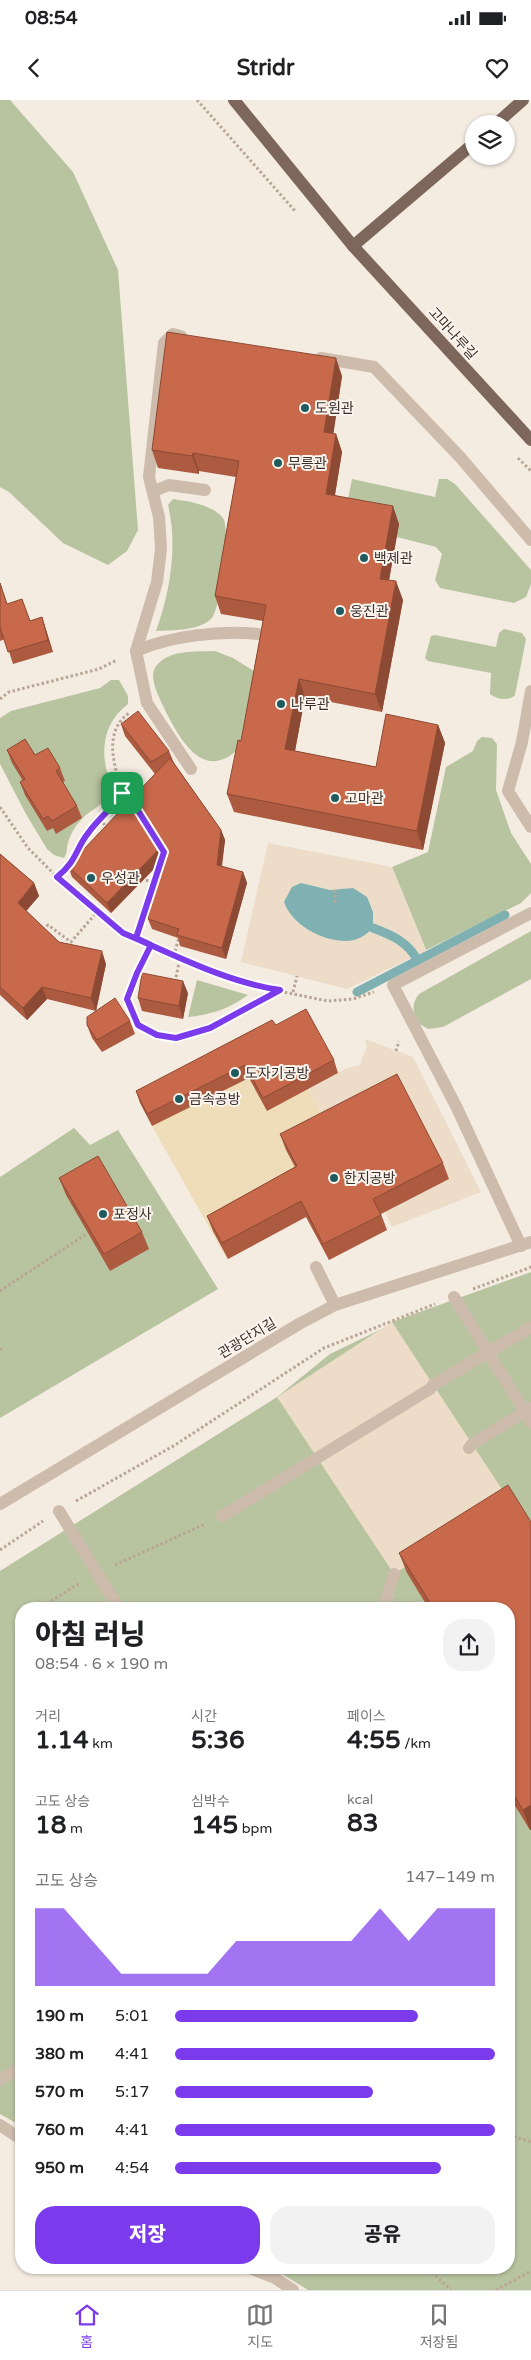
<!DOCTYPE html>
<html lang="ko">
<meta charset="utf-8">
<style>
body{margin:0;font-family:"Varela Round","Noto Sans KR",sans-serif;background:#f2f2f2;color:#202124;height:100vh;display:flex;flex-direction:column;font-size:19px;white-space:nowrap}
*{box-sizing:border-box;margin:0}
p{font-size:16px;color:#757577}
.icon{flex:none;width:28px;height:28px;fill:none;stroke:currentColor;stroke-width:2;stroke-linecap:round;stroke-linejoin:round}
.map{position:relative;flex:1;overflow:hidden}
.drawer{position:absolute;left:15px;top:1502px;width:500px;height:672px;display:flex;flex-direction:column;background:#fff;border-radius:20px;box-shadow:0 1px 4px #0004}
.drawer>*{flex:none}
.tools{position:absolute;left:465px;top:15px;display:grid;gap:10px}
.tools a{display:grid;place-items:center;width:50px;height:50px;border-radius:50%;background:#fff;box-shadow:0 1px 4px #0004;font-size:25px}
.pin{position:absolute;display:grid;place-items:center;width:42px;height:42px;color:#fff;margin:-21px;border-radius:10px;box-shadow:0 2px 8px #0006}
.round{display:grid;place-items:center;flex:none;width:52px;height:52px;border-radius:20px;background:#f2f2f2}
.head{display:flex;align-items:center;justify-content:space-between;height:85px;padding:0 20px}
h1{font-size:28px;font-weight:800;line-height:38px}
.metrics{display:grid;grid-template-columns:repeat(3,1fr);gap:8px;height:85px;padding:5px 20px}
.metrics div{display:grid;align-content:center}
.metrics b{font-size:25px;font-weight:800}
.metrics small{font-size:14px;font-weight:400}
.metrics p{font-size:14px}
.chart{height:140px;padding:10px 20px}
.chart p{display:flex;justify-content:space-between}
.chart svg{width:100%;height:90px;margin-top:5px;fill:#7c3aed;opacity:.7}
.cta{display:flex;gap:10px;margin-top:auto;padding:10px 20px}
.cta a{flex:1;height:58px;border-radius:20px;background:#7c3aed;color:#fff;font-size:20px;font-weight:800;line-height:58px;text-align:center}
.cta a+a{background:#f2f2f2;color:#202124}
ul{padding:0 20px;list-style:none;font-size:16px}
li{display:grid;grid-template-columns:80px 60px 1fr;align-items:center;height:38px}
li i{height:12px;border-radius:6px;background:#7c3aed}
.status{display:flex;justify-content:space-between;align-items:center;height:35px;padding:0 25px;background:#fff;direction:ltr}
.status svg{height:14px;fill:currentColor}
header{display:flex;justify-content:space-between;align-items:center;height:65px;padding:0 20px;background:#fff;font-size:22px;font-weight:800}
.menu{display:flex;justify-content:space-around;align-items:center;height:70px;border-top:1px solid #e0e0e0;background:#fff;font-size:14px;color:#757577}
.menu a{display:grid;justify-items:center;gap:2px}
.menu .current{color:#7c3aed}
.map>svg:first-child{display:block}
.green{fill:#b8c4a0}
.sand{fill:#efdcb8}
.plaza{fill:#ecdcc8}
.water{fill:#7fb0b2}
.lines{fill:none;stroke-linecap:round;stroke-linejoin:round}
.stream{stroke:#7fb0b2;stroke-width:9}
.path{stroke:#b9a596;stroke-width:3;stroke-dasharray:2.5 2.5;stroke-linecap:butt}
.minor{stroke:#cdbbac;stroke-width:12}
.major{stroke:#7d675c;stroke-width:12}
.wall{fill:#ac5a40}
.shaded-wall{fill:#8c4a34}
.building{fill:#c8694b;stroke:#8c4a34}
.route-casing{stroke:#fff;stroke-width:10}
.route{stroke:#7c3aed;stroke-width:6}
.poi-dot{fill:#1f5a5e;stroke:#fbf5ee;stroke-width:2}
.labels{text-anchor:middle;stroke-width:4;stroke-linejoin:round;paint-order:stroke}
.street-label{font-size:14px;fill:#3b302b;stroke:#fbf5ee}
.poi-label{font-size:14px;fill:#3b302b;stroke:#fbf5ee;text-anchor:start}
</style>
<div class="status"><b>08:54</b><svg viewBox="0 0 49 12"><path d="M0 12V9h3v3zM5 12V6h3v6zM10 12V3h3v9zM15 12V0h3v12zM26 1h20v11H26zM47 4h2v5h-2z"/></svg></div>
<header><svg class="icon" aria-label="back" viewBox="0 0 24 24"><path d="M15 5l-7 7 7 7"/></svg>Stridr<svg class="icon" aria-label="heart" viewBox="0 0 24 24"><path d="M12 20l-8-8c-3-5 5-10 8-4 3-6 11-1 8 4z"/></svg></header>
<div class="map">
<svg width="531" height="2190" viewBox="0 0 531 2190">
<rect width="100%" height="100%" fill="#f4ebe1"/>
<g class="green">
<polygon points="0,0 10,0 73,72 118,170 138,430 127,451 108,465 63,443 9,392 0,387"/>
<polygon points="352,379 435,397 439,379 447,379 455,384 531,470 531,484 526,497 514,503 440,488 435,480 442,454 436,447 397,437 345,414"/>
<path d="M173 399C188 401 213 405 223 418 231 428 221 510 211 519 198 531 173 530 156 531 170 492 178 446 168 405Z"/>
<path d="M504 529 522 533 526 539 515 595C509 602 496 599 490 594L491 573 428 561 425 558 431 536 435 535 496 547 499 533Z"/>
<path d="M215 551 233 558 254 571 245 642C209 684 185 649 167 614 162 603 153 588 153 575 153 572 155 567 157 565 171 549 196 552 215 551Z"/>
<path d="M111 580H119L128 596V604C106 621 100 645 107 672 109 680 112 686 108 694 103 707 89 710 81 720 75 726 70 735 68 743 66 749 68 752 64 758L54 755 47 749 26 714 0 664V618L11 611 100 588Z"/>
<polygon points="482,637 492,638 497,644 496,690 511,733 531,764 531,793 521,803 426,850 392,767 428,752 446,667 473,651 477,641"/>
<path d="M531 831V879L443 927 428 929 418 923C413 912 411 904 419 894Z"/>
<path d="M197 880 248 895C230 908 211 915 188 917Z"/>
<polygon points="74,1028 90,1045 118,1030 218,1189 0,1318 0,1077"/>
<polygon points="531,1172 531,2190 308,2190 274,2169 509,2169 509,1509 21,1509 21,2026 0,2014 0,1471 277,1297 330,1254 390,1225 392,1222"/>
</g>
<polygon class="sand" points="277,932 387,1130 329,1160 318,1139 351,1121 339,1098 227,1159 152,1026"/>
<g class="plaza">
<polygon points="268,743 392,767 426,850 419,856 397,834 373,825 373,812 353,788 330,790 301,783 296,821 305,828 331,839 363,836 371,830 394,838 413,857 347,889 241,862"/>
<polygon points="365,939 413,957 481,1092 392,1127 385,1112 330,1026 309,989 347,968 360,965 367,946"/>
<polygon points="392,1222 509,1400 394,1474 277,1297"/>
</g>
<path class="water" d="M301 783 330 790 353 788 367 797 373 812V828C366 835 357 841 346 841 322 841 292 825 284 802L292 787Z"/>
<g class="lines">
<g class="stream">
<path d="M373 828C392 835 408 842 418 861"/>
<polyline points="357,892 505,815"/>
</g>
<g class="path">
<polyline points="197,0 296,112"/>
<polyline points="518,358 531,371"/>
<polyline points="0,599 9,592 99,569 117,560"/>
<polyline points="122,693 132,702"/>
<polyline points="0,707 28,748 57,777 123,833 184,861 263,888 328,901 353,899 374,892"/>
<polyline points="100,719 107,728"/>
<path d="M57 777C78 760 75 749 89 732 99 718 113 708 122 693 115 666 102 633 129 613"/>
<polyline points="141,779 154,782"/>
<polyline points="335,790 335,803"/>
<polyline points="43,830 48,825 71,842 98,811"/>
<polyline points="135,838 159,768"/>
<polyline points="151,845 137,873 127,899 138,925 157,935 176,938 210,928 279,890"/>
<polyline points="174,856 179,837"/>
<polyline points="175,882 180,858"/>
<polyline points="293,892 297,876"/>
<polyline points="396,951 399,941"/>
<polyline points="473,1189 531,1167"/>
<polyline points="0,1191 88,1133"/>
<polyline points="0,1248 2,1252"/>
<polyline points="76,1401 175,1345 324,1248 435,1204"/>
<polyline points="0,1450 43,1421"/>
<polyline points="115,1465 205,1424"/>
<polyline points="51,1501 80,1483"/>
<polyline points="509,2035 531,2042"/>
<polyline points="428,2169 451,2190"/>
<polyline points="496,2190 531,2171"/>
</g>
<g class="minor">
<polyline points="181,236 173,234 164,243 149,377 159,417 161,449 157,482 136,551 147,603 191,669"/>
<polyline points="321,258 374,267 460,357 531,440"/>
<polyline points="154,391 169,385 205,390"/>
<path d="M136 551C170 536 221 530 258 534"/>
<polyline points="531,591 522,642 508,691 531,727"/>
<polyline points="521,1146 457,1008 393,885 531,813"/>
<polyline points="316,1167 335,1205"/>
<polyline points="454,1197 531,1322"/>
<polyline points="469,1348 472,1344 531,1308"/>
<polyline points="0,1404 299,1224 335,1205 531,1142"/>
<polyline points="59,1411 119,1509"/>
<polyline points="222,1416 430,1289 433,1285 531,1227"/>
<polyline points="389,1509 385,1503 394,1474"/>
<polyline points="0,1980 21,1967"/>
<polyline points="0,2025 21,2039"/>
<polyline points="252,2169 275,2178 293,2190"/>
</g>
<g class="major">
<polyline points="234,0 353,146 531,340"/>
<polyline points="496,24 523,0"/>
<polyline points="353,146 474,43"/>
</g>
</g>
<g class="wall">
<polygon points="342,276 333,334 336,334 342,352 335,395 399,424 389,480 403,500 382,612 305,597 295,651 376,667 438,625 445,643 423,750 234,712 227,694 241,641 263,521 221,514 215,496 236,377 199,371 199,374 158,368 152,350"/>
<polygon points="0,483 7,504 30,521 42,517 53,552 13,564 5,539 0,541"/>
<polygon points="121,624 169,651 174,663 221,730 225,740 222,767 243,772 247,783 226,859 180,846 178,838 152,829 148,819 160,763 111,813 72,777 68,766 155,674 125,636"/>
<polygon points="7,650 35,655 60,668 65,681 63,682 77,706 82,718 56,734 53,728 47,731 25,695 20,682 23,681 12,663"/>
<polygon points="0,754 34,783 39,796 26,811 59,842 106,864 96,911 47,899 27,920 0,895"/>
<polygon points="188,893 183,919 142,911 138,898"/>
<polygon points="130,921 135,934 102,952 92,938 87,925"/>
<polygon points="276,925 334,960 338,973 267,1011 249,978 152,1026 140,1003 136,991"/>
<polygon points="280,1034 443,1063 449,1079 381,1114 387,1130 329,1160 306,1117 228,1159 213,1131 207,1116 295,1067 286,1050"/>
<polygon points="59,1078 142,1132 149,1149 110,1171 66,1095"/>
<polygon points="531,1422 531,1730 530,1730 509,1696 509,1509 429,1509 407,1473 399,1453"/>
</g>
<g class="shaded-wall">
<polygon points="336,258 342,276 331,350 324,332"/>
<polygon points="336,334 342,352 332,412 326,394"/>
<polygon points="193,353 199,371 199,374 192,356"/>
<polygon points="393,406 399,424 386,497 380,479"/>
<polygon points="396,481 403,500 382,612 375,594"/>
<polygon points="42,517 46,530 53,552 48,540"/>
<polygon points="299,579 305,597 292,667 285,649"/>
<polygon points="438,625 445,643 423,750 417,731"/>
<polygon points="221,730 225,740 220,776 217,765"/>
<polygon points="164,744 167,755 111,813 107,803"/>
<polygon points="243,772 247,783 226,859 222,848"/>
<polygon points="34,783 39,796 22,816 18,803"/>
<polygon points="102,851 106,864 96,911 91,898"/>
<polygon points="183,881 188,893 183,919 179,906"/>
<polygon points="42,887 47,899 27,920 23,908"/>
<polygon points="531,1705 531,1730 530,1730 523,1710"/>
</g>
<g class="building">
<polygon points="167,232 336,258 324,332 336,334 326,394 393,406 380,479 396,481 375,594 299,579 285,649 376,667 386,614 438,625 417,731 227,694 238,640 241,641 266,505 215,496 239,361 193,353 192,356 152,350"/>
<polygon points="0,483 7,504 22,499 30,521 42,517 48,540 8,552 0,527"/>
<polygon points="138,611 169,651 151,662 121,624"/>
<polygon points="25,639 35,655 48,648 60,668 56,671 77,706 52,721 48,716 43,719 20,682 25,679 7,650"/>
<polygon points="170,658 221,730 217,765 243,772 222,848 177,835 179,829 148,819 164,744 107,803 68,766"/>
<polygon points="0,754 34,783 18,803 59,842 102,851 91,898 42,887 23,908 0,887"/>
<polygon points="142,873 183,881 179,906 138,898"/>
<polygon points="115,898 130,921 97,940 87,925 87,917"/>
<polygon points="306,909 334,960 263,998 245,965 147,1014 136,991 272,920 276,925"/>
<polygon points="397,974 443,1063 373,1099 381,1115 323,1144 301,1101 222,1143 207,1116 297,1066 280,1034"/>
<polygon points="98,1056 142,1132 104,1154 59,1078"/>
<polygon points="508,1385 531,1422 531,1705 523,1710 509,1687 509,1509 434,1509 399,1453"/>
</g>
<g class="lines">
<g class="route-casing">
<path id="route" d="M122 693 132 701 164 752 136 838 151 845 137 873 127 899 138 925 157 935 176 938 210 928 280 890C225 882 173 854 123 833L57 777C78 760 75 749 89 732 99 718 113 708 122 693"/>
</g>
<use href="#route" class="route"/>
</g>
<g class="poi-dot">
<circle cx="305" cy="308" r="5"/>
<circle cx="278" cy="363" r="5"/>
<circle cx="364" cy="458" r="5"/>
<circle cx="340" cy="511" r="5"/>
<circle cx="281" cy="604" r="5"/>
<circle cx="335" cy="698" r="5"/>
<circle cx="91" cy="778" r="5"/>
<circle cx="235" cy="973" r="5"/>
<circle cx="179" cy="999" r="5"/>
<circle cx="334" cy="1078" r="5"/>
<circle cx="103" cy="1114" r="5"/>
</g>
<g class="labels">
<g class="street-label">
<text transform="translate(453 233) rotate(48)" y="5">고마나루길</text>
<text transform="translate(247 1238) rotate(-31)" y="5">관광단지길</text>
</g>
<g class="poi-label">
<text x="315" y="313">도원관</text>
<text x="288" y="368">무릉관</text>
<text x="374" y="463">백제관</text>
<text x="350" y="516">웅진관</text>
<text x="291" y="609">나루관</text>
<text x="345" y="703">고마관</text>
<text x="101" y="783">우성관</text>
<text x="245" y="978">도자기공방</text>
<text x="189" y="1004">금속공방</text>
<text x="344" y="1083">한지공방</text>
<text x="113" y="1119">포정사</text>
</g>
</g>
</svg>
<div class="tools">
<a><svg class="icon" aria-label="layers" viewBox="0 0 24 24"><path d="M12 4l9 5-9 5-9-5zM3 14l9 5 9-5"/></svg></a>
</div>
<div class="pin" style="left:122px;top:693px;background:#1e9e55"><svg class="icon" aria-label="arrive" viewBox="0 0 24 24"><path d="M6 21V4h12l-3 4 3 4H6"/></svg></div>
<section class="drawer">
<div class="head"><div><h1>아침 러닝</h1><p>08:54 · 6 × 190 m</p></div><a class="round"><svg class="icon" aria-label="share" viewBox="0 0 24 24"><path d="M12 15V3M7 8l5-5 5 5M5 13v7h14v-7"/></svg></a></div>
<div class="metrics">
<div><p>거리</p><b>1.14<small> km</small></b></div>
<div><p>시간</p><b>5:36</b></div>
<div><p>페이스</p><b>4:55<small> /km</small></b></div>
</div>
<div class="metrics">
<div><p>고도 상승</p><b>18<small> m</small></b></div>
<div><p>심박수</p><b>145<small> bpm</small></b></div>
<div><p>kcal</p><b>83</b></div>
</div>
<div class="chart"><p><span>고도 상승</span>147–149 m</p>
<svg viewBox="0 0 160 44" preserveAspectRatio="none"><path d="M0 44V6L10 6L20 22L30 38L40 38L50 38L60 38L70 22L80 22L90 22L100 22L110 22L120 6L130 22L140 6L150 6L160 6V44z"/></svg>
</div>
<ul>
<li><b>190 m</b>5:01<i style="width:76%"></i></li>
<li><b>380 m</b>4:41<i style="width:100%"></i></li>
<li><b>570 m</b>5:17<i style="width:62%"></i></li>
<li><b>760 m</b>4:41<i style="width:100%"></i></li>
<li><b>950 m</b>4:54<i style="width:83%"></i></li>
</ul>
<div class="cta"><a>저장</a><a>공유</a></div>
</section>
</div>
<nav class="menu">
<a class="current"><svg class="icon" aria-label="home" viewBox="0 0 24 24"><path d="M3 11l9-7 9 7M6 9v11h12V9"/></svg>홈</a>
<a><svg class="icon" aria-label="map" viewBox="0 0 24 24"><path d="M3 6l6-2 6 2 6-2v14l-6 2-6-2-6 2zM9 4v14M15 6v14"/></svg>지도</a>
<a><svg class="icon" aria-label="saved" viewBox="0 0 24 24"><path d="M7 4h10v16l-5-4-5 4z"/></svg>저장됨</a>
</nav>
